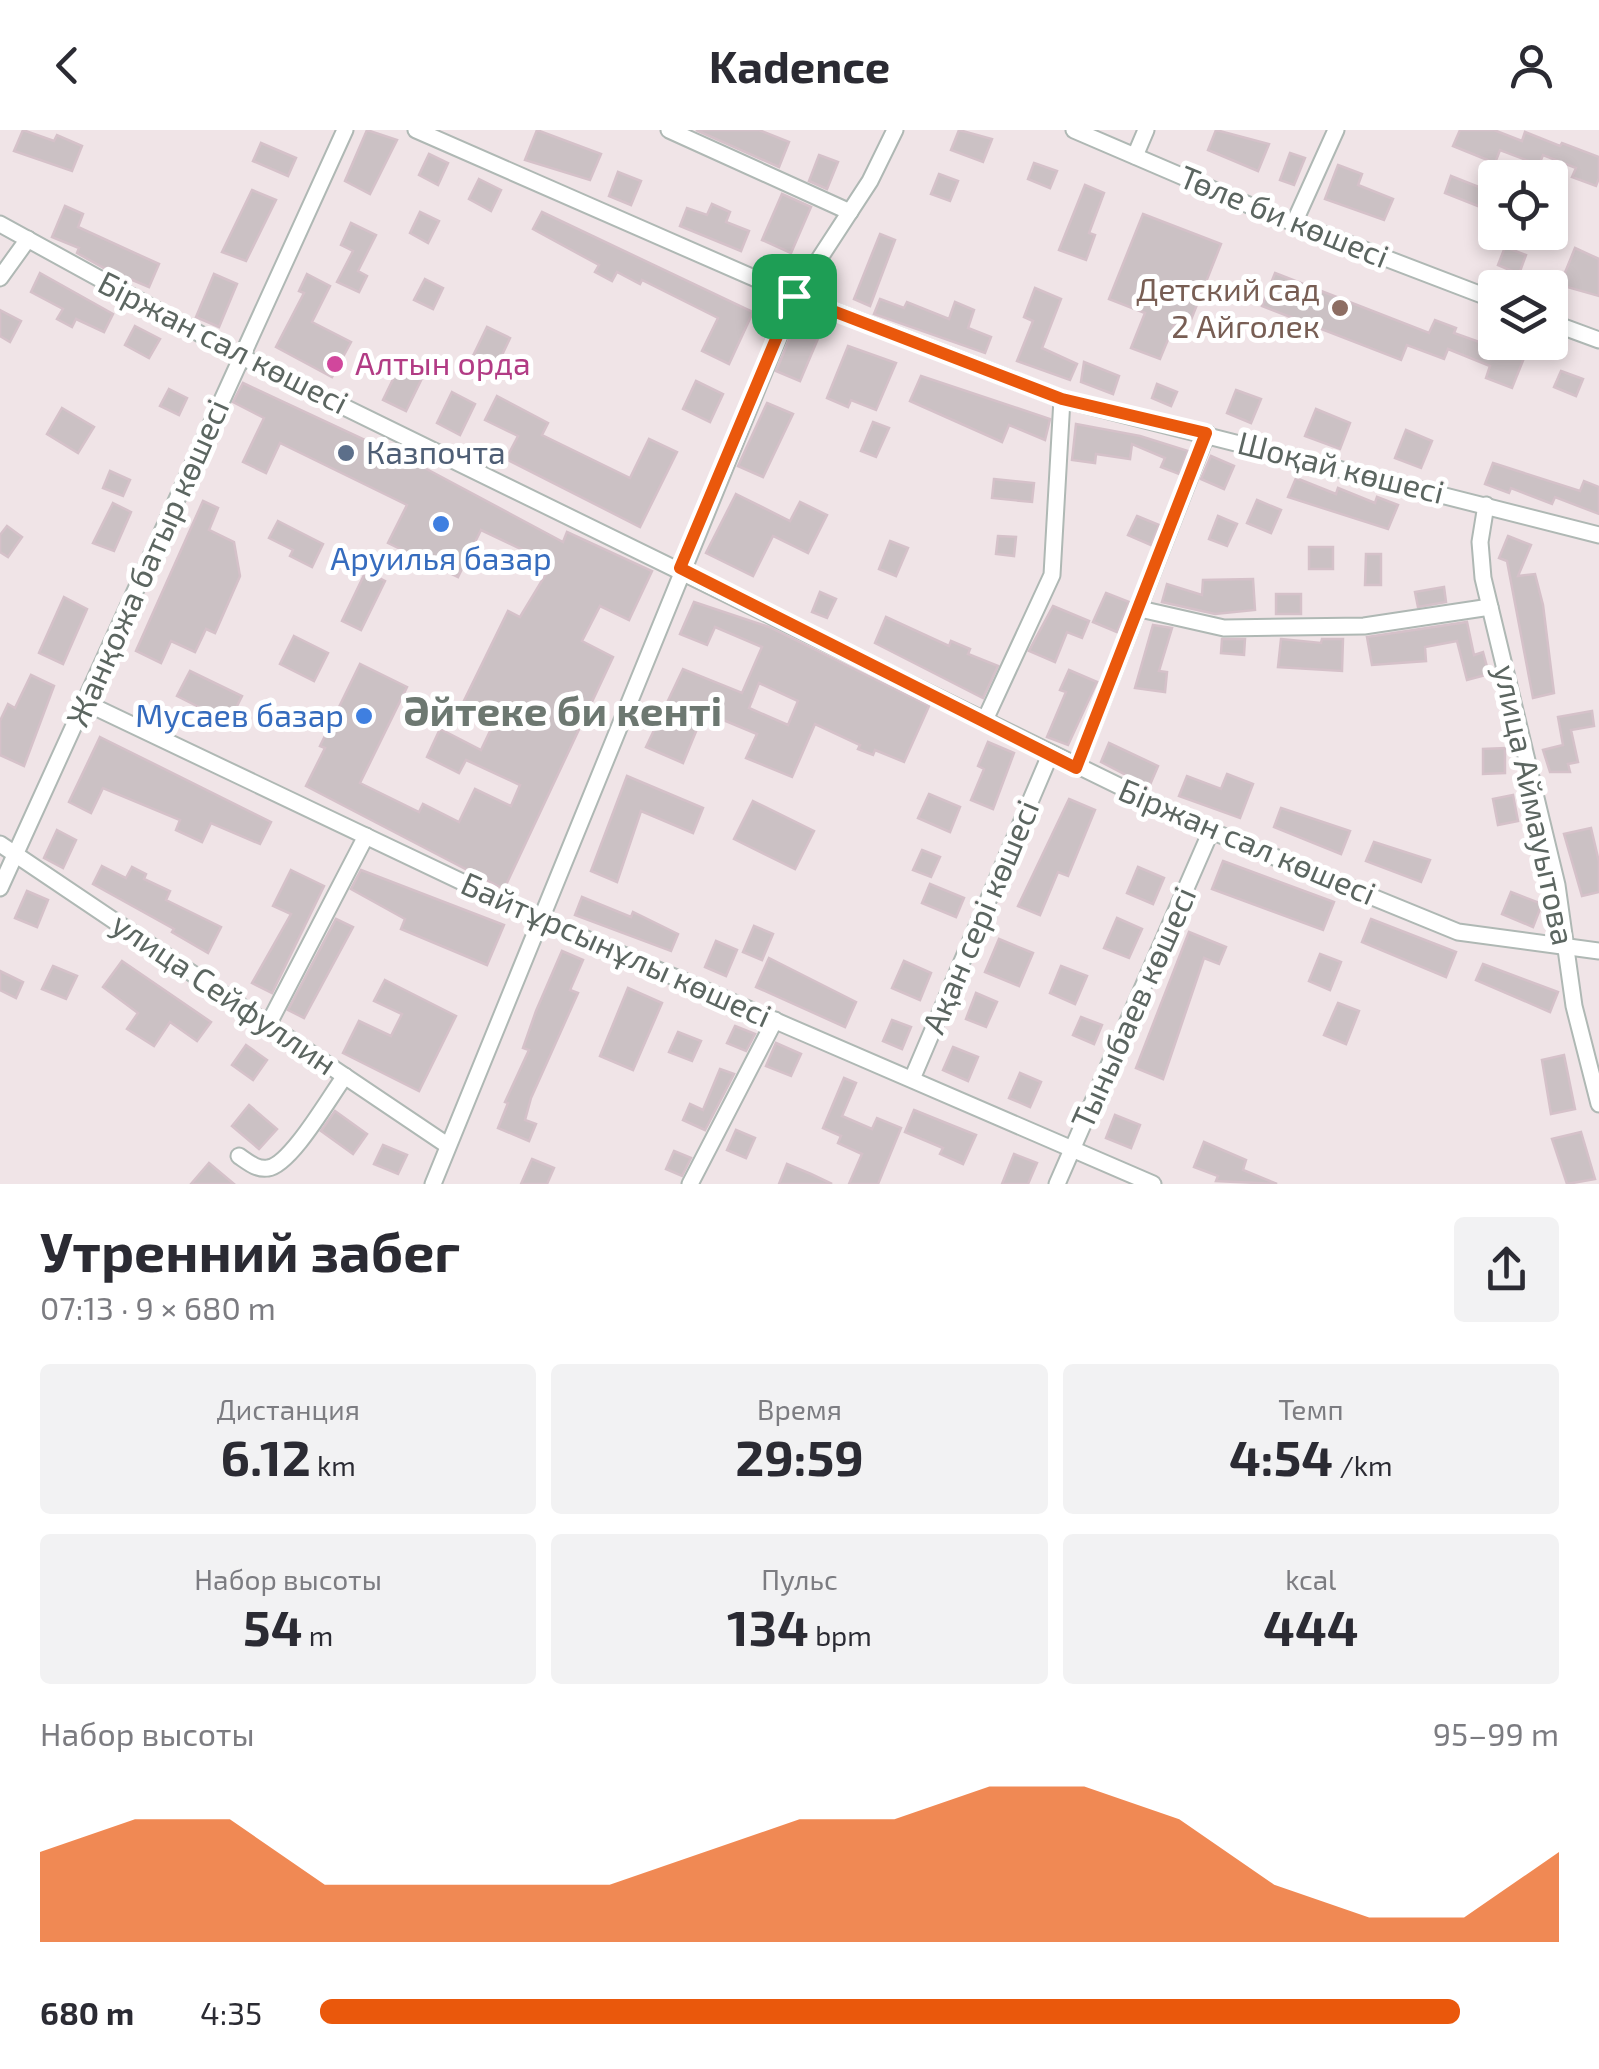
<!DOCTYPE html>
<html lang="ru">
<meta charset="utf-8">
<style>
body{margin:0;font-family:"Exo 2",sans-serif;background:#f2f2f3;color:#2b2b33;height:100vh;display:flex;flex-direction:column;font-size:38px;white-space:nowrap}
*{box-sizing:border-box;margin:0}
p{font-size:32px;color:#7c7c81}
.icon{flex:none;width:55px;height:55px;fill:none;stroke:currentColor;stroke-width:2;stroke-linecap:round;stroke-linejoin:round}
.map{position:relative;height:1054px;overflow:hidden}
.drawer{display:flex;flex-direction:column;background:#fff;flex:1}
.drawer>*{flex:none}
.buttons{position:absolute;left:1478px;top:30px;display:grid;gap:20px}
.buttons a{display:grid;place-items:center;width:90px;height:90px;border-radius:10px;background:#fff;box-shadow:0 5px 15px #0003;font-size:50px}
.pin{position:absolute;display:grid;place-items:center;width:85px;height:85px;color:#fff;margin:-42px;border-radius:20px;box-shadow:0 5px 15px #0006}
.round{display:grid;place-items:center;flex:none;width:105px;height:105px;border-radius:10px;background:#f2f2f3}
.headline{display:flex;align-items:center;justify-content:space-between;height:170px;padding:0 40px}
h1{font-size:55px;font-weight:700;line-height:75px}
.metrics{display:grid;grid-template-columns:repeat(3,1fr);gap:15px;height:170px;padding:10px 40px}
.metrics div{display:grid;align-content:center;border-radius:10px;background:#f2f2f3;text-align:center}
.metrics b{font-size:50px;font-weight:700}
.metrics small{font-size:28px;font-weight:400}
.metrics p{font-size:28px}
.chart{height:280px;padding:20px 40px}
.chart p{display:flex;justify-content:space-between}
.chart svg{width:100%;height:180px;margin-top:10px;fill:#ea580c;opacity:.7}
ul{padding:0 40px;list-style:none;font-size:32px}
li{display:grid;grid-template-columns:160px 120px 1fr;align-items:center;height:75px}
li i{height:25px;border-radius:12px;background:#ea580c}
header{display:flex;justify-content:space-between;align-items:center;height:130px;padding:0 40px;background:#fff;font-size:45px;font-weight:700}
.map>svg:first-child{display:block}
.building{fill:#cbc1c4;stroke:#d5c1c9;stroke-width:2.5;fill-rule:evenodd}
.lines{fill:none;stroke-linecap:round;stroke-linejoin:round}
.minor-casing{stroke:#afb8b4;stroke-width:19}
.minor{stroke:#fff;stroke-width:15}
.route-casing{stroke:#fff;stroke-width:20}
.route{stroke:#ea580c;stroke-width:12}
.education-dot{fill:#8d6e63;stroke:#fff;stroke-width:4}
.hotel-dot{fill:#d1479c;stroke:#fff;stroke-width:4}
.service-dot{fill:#5c6f8a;stroke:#fff;stroke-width:4}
.shop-dot{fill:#3f7fe0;stroke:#fff;stroke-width:4}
.labels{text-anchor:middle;stroke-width:10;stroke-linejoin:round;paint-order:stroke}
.street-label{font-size:32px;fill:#5c6661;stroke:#fff}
.education-label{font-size:32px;fill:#785e54;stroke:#fff;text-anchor:end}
.hotel-label{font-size:32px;fill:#b23c85;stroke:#fff;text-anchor:start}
.service-label{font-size:32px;fill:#4e5e75;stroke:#fff;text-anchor:start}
.shop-label{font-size:32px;fill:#366cbe;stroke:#fff}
.district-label{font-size:42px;font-weight:bold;fill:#6d7871;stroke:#fff}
</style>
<header><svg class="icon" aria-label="back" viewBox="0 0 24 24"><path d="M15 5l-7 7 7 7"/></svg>Kadence<svg class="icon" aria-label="person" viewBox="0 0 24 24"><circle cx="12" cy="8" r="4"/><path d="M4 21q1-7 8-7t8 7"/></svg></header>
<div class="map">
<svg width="1599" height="1054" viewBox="0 0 1599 1054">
<rect width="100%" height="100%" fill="#f0e4e7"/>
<g class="building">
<polygon points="23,0 54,11 57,5 82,16 72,41 14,21"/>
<polygon points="367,0 397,10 370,64 345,51"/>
<polygon points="537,0 601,24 590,50 525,30"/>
<polygon points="696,0 759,0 789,12 779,37"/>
<polygon points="959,0 992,9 983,32 951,20"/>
<polygon points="1216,0 1269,14 1258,41 1208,20"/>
<polygon points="1460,0 1494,0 1522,11 1525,2 1560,16 1562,13 1599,27 1599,48 1596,56 1572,47 1576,38 1543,25 1539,35 1500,20 1495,33 1453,16"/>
<polygon points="261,13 296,28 288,46 253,31"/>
<polygon points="1290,23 1305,28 1294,55 1280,50"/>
<polygon points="429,24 448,33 438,55 419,45"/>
<polygon points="819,25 838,32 827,59 809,51"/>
<polygon points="1034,33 1057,41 1050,58 1028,49"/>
<polygon points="1338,35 1362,44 1358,55 1393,69 1384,90 1325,69"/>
<polygon points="618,42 641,51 631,75 609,66"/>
<polygon points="939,44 958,51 950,71 931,64"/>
<polygon points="1451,46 1489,61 1483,78 1445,63"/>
<polygon points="479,49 501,60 491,81 469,69"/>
<polygon points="1085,55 1104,63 1089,103 1095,105 1086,130 1059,120"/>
<polygon points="252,60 276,70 246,131 222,122"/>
<polygon points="782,64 811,77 791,123 762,110"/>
<polygon points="712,74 730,82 726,92 749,101 741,121 680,96 687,78 707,85"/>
<polygon points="65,76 83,84 78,97 159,134 149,157 104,138 77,123 79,118 52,107"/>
<polygon points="420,82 439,91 428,113 410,103"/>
<polygon points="542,82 753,182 729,234 702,221 718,188 642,150 640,154 617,142 612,151 595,142 599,135 533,99"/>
<polygon points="1143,84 1221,114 1187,200 1174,195 1160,229 1131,218 1145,183 1109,169"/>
<polygon points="351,93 376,105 358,141 367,146 359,162 337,152 353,121 341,115"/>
<polygon points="880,104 895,110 870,176 854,169"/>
<polygon points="1505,117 1526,125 1519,144 1498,135"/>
<polygon points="1575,118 1599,129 1599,166 1560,155"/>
<polygon points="40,143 113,184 104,202 76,189 72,197 57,189 63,179 31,162"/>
<polygon points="1275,143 1429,203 1435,190 1456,198 1454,203 1524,228 1512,258 1486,248 1490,236 1448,219 1444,229 1407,215 1401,230 1262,176"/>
<polygon points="214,144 237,154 219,197 196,187"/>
<polygon points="307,144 330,156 312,192 351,212 332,247 276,217 304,163 299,161"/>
<polygon points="425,149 443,158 433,179 414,170"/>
<polygon points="1035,158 1061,169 1042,218 1077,234 1070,250 1017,231 1033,191 1024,187"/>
<polygon points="880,169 904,178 907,172 949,189 955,172 974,180 968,198 991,207 985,223 874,184"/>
<polygon points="0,180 21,191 10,212 0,206"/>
<polygon points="796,194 820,204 800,251 776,241"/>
<polygon points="135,196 160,209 149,228 125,215"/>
<polygon points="487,197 510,208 495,240 472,228"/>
<polygon points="848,216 896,233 876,280 851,270 848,277 827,268"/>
<polygon points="402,231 425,242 406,281 383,270"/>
<polygon points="1084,232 1119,246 1113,264 1081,252"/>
<polygon points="1561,241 1583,249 1576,266 1554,257"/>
<polygon points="921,246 1050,289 1045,310 1009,295 1002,312 910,271"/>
<polygon points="696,251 723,264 710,292 683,279"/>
<polygon points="243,253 421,336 563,412 567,402 652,441 629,490 600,476 582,511 613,527 504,759 306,656 325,618 320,616 360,534 407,557 360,653 419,682 423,674 459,692 475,659 511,676 520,655 466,630 459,643 427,627 440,599 481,620 492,597 459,581 508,481 520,487 552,434 481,400 458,447 388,413 407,375 280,313 266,343 243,332 264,288 233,272"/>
<polygon points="1157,254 1177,262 1171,276 1152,268"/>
<polygon points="169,259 187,268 179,285 160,276"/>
<polygon points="1236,260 1261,269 1251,293 1227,283"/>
<polygon points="452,262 475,274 460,305 437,293"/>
<polygon points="497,266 548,293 542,305 630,348 649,309 677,322 640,397 506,329 518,306 485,290"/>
<polygon points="767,273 793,284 763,347 738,336"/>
<polygon points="62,278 94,297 78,323 47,304"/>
<polygon points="1316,279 1350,293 1340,319 1305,306"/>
<polygon points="873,292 889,298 876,327 861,321"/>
<polygon points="1076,294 1140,306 1188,321 1179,344 1161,337 1165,328 1132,314 1130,329 1096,324 1095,333 1072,330"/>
<polygon points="1406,300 1432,311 1421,338 1395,328"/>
<polygon points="1211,326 1234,336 1224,359 1201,349"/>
<polygon points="1493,333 1580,361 1584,351 1599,357 1599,384 1555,367 1552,374 1511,358 1509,363 1485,354"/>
<polygon points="110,341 130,350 123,366 103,358"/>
<polygon points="1296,348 1336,364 1338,358 1375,373 1377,367 1398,375 1388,399 1288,367"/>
<polygon points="994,349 1034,353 1032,372 992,368"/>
<polygon points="736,364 790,391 800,372 827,385 808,423 773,406 753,446 706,423"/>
<polygon points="1257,370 1281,380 1271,403 1247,393"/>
<polygon points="203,371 218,378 209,400 234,412 240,446 215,503 206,499 195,522 171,511 161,533 136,521"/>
<polygon points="113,373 131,382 114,421 93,413"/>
<polygon points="1137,386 1159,395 1151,415 1128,405"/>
<polygon points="1218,386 1237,394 1227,416 1209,409"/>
<polygon points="278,391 323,414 312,437 290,426 293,420 269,408"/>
<polygon points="7,396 22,407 8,427 0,422 0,405"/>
<polygon points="998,406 1016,407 1014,426 996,424"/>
<polygon points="1508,406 1531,415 1518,446 1535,444 1543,475 1554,563 1533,568 1507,431 1499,428"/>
<polygon points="890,411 908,418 896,446 879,439"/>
<rect x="1309" y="417" width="24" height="22"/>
<polygon points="1366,424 1381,424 1381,455 1365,455"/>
<polygon points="366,441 385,451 361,500 342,491"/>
<polygon points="1253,449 1255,480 1215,484 1162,472 1167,454 1202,465 1203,450"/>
<polygon points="1444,457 1446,472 1418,477 1415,462"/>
<polygon points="820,462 836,469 827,488 812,482"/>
<polygon points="1106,463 1129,472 1117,502 1093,492"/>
<rect x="1276" y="464" width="25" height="20"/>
<polygon points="64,467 87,479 63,534 39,523"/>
<path d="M694 472 769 497 929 576 904 632 875 620 873 625 858 619 860 615 815 594 792 647 746 628 757 604 704 582 683 633 646 617 683 539 742 563 762 517 715 497 707 515 680 504ZM759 553 798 571 788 595 749 578Z"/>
<polygon points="1053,476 1089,491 1082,508 1067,502 1055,532 1029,521"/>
<polygon points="886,487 949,516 951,511 970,519 968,524 998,536 983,568 875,513"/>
<polygon points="1467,492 1474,525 1483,522 1489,544 1467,550 1457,511 1425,517 1426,531 1372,535 1367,507"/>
<polygon points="1153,495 1172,498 1159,541 1167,542 1165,562 1135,558"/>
<polygon points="294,506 328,523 314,551 280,534"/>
<polygon points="1222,509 1245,509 1244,525 1221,523"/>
<polygon points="1281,509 1321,513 1322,509 1343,509 1342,541 1278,537"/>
<polygon points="1069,540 1097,552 1068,615 1047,607 1066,562 1060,560"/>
<polygon points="190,541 242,566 229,592 177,566"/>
<polygon points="31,545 54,556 24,636 0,625 0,591 8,574 15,578"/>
<polygon points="1592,581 1594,596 1571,600 1578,632 1568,634 1570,642 1550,642 1543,620 1563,615 1558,587"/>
<polygon points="100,607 271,692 260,714 211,693 202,712 176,700 180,690 103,658 91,683 69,672"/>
<polygon points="988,612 1014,623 993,679 971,670 984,639 978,636"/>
<polygon points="1109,613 1158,636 1149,657 1101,632"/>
<polygon points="1505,618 1505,643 1483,644 1483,619"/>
<polygon points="1227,644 1253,654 1240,688 1179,666 1187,646 1221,659"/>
<polygon points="627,646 703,678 693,703 641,681 617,752 591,741"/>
<polygon points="929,664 960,677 950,702 918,688"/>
<polygon points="1513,665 1518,691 1498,695 1493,669"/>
<polygon points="1069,669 1095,680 1068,746 1058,742 1040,785 1018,776"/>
<polygon points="753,671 814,701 795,739 734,709"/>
<polygon points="1281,678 1350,701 1341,724 1274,697"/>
<polygon points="1591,698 1599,732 1599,762 1582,766 1564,704"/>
<polygon points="57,700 76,710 63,738 44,728"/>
<polygon points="1374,712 1430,730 1421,752 1366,731"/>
<polygon points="922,720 940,727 931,747 913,740"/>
<polygon points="1223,731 1334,772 1323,800 1212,759"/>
<polygon points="102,736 126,748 132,737 146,744 144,749 170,761 166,770 221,797 208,823 172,802 174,799 93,754"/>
<polygon points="1138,737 1164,748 1153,774 1127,763"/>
<polygon points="291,740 324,756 272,863 252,853 291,784 273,776"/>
<polygon points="361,740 504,795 487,835 401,799 405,789 351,759"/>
<polygon points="930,754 964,768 956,787 922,773"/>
<polygon points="27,761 48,770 37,797 15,788"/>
<polygon points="1511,762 1542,774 1533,797 1502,784"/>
<polygon points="582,767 631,787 633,782 678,804 671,821 575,785"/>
<polygon points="1117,788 1142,799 1129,828 1104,818"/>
<polygon points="336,789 353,797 304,888 288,880"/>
<polygon points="1371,789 1456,822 1446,847 1362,812"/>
<polygon points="754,796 773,804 762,830 743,822"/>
<polygon points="1189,802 1226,817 1219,834 1204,828 1163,949 1136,938"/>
<polygon points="999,809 1033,823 1019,856 985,842"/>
<polygon points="716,811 737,820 726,846 705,837"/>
<polygon points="562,821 583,830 570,860 578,863 531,968 525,990 536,994 529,1011 498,998 508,973 505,972 529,920 523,918 536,881"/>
<polygon points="1320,824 1341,832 1330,860 1309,851"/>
<polygon points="769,828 856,872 845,897 756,857"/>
<polygon points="122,831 211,892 197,911 170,892 154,916 127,899 138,883 103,857"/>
<polygon points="904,831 931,843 920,870 892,858"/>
<polygon points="1483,834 1558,862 1550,882 1476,850"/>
<polygon points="53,836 77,846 66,869 42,859"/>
<polygon points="1061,836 1087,846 1075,874 1050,863"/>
<polygon points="0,841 23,852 16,868 0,860"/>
<polygon points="385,850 456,886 419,961 343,923 359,891 391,906 402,884 374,871"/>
<polygon points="628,858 662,873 633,940 600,926"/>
<polygon points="976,863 997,872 986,897 966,889"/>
<polygon points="1338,873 1359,881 1346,914 1324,905"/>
<polygon points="1081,887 1102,895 1094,914 1073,905"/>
<polygon points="892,890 911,897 902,919 883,911"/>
<polygon points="735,896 755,904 746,921 727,913"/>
<polygon points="678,902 701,911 692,931 669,922"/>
<polygon points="776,913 801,924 791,946 766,936"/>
<polygon points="246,915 267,930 253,950 232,935"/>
<polygon points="953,917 978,927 968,951 943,940"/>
<polygon points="1564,925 1575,979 1551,984 1542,930"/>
<polygon points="720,939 734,944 705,1000 683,990 690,974 703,980"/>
<polygon points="1020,943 1041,952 1030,977 1009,968"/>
<polygon points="844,948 856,953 842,986 872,999 877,988 901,998 878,1054 849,1054 862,1024 838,1013 841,1006 823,998"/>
<polygon points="249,975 277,999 259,1019 232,996"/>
<polygon points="914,980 976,1005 963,1034 940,1024 943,1018 905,1002"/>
<polygon points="335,981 367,1004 353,1024 321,1001"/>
<polygon points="1115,985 1140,995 1131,1018 1106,1008"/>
<polygon points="736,1000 755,1008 746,1028 727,1020"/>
<polygon points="1581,1002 1595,1049 1567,1054 1552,1009"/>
<polygon points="1204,1012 1246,1030 1243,1040 1277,1054 1216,1051 1218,1046 1194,1037"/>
<polygon points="383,1015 407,1025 398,1044 374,1034"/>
<polygon points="674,1021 691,1028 682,1046 666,1039"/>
<polygon points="1014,1024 1037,1033 1028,1054 1002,1054"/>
<polygon points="532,1029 554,1038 547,1054 521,1054"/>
<polygon points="209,1033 234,1054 191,1054"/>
<polygon points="787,1034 811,1044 832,1054 779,1054"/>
</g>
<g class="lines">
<g class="minor-casing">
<g id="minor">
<polyline points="416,0 795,166 1062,269 1599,405"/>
<polyline points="669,0 850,82"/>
<polyline points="1074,0 1265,82 1495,170"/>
<polyline points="1135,26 1146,0"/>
<polyline points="1294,93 1336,0"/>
<polyline points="0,94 242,227 1211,701 1458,802 1599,821"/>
<polyline points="0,148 28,109"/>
<polyline points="1550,192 1599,210"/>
<polyline points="1486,375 1480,412 1483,448 1557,755 1574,876 1599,974"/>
<polyline points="1140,479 1224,498 1364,496 1490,477"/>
<polyline points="84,572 540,789 1153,1054"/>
<polyline points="984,592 1052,445 1062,269"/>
<polyline points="1076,638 1207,303"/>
<polyline points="0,714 447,1015"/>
<polyline points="0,758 345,0"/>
<polyline points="268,895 366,706"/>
<polyline points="912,949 1050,625"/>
<path d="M239 1026C248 1032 257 1040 268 1038 291 1035 330 966 345 946"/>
<polyline points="433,1054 795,166 870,51 895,0"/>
<polyline points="690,1054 775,890"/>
<polyline points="1057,1054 1211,701"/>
</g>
</g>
<use href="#minor" class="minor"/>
</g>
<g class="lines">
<g class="route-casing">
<polygon id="route" points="794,166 1062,269 1206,303 1076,638 680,438"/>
</g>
<use href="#route" class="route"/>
</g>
<circle class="education-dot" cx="1340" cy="178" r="10"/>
<circle class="hotel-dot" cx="335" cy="234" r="10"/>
<circle class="service-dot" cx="346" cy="323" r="10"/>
<g class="shop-dot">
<circle cx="441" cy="394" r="10"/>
<circle cx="364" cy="586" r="10"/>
</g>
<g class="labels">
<g class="street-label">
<text transform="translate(1284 87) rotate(22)" y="11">Төле би көшесі</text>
<text transform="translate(223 213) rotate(27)" y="11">Біржан сал көшесі</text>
<text transform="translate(1341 338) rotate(14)" y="11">Шоқай көшесі</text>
<text transform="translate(148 433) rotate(-66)" y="11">Жанқожа батыр көшесі</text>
<text transform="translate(1534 675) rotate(78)" y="11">улица Аймауытова</text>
<text transform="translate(1247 712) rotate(23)" y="11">Біржан сал көшесі</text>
<text transform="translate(981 787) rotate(-67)" y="11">Ақан сері көшесі</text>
<text transform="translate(616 820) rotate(24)" y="11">Байтұрсынұлы көшесі</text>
<text transform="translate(224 864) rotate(34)" y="11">улица Сейфуллин</text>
<text transform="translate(1134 878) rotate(-66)" y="11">Тыныбаев көшесі</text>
</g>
<g class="education-label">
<text x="1320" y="171">Детский сад<tspan x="1320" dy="37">2 Айголек</tspan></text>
</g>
<g class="hotel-label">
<text x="355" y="245">Алтын орда</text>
</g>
<g class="service-label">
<text x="366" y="334">Казпочта</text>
</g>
<g class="shop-label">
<text x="441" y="440">Аруилья базар</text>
<text x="344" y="597" text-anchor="end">Мусаев базар</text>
</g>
<g class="district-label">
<text x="563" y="596">Әйтеке би кенті</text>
</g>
</g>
</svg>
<div class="buttons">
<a><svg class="icon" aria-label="locate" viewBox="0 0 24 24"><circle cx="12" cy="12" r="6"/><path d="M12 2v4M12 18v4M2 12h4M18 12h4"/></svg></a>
<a><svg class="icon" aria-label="layers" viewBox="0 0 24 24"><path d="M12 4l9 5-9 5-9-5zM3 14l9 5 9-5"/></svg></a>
</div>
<div class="pin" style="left:794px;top:166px;background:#1e9e55"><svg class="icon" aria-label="arrive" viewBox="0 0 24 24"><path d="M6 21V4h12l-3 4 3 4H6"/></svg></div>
</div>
<section class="drawer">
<div class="headline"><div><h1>Утренний забег</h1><p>07:13 · 9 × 680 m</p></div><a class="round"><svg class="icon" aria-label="share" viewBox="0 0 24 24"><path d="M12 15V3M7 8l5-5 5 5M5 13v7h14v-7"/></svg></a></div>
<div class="metrics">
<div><p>Дистанция</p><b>6.12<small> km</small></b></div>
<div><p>Время</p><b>29:59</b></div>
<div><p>Темп</p><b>4:54<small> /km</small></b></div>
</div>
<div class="metrics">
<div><p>Набор высоты</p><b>54<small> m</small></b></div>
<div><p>Пульс</p><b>134<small> bpm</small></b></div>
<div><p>kcal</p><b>444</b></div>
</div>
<div class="chart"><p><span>Набор высоты</span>95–99 m</p>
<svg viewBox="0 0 160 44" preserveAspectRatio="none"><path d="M0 44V22L10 14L20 14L30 30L40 30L50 30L60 30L70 22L80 14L90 14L100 6L110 6L120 14L130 30L140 38L150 38L160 22V44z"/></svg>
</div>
<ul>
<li><b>680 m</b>4:35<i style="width:92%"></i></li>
</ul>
</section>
